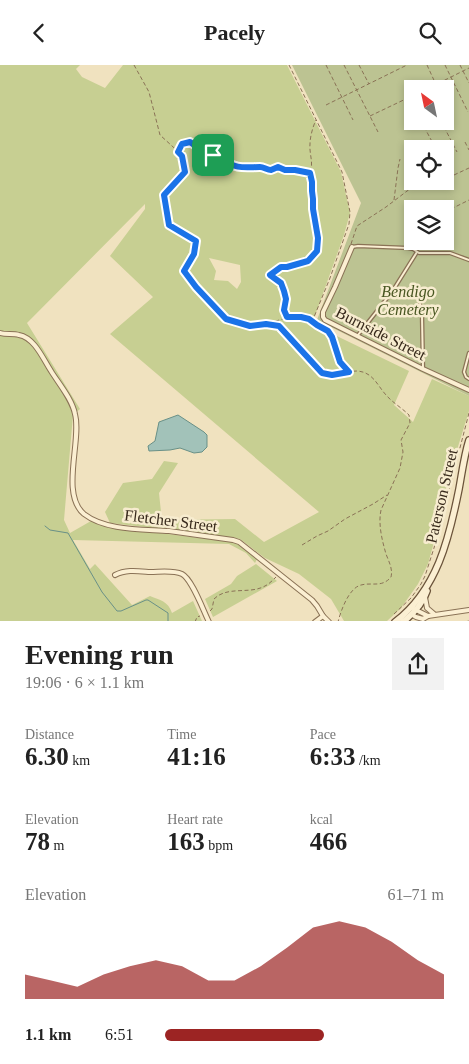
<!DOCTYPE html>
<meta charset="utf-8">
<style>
body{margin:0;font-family:Georgia,serif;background:#f2f2f2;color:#222;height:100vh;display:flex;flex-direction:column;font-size:19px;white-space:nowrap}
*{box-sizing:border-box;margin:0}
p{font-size:16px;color:#767676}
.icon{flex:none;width:28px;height:28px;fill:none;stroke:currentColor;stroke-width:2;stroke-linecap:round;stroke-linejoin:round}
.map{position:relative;height:556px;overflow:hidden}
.details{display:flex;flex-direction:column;background:#fff;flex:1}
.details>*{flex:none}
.needle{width:32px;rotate:327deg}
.tools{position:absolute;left:404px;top:15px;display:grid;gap:10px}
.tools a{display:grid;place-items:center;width:50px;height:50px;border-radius:0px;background:#fff;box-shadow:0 2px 8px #0003;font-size:25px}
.pin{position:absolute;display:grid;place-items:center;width:42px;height:42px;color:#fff;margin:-21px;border-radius:10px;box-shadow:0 2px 8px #0006}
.round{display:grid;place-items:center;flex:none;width:52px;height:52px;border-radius:0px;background:#f2f2f2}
.summary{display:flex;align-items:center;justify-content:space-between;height:85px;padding:0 25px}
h1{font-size:28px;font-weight:600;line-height:38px}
.figures{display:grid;grid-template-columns:repeat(3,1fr);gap:8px;height:85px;padding:5px 25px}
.figures div{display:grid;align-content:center}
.figures b{font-size:25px;font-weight:600}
.figures small{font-size:14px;font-weight:400}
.figures p{font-size:14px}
.chart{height:140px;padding:10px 25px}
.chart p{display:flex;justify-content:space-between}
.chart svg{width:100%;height:90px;margin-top:5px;fill:#9c2423;opacity:.7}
ul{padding:0 25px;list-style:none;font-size:16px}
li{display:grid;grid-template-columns:80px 60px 1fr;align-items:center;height:38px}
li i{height:12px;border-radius:6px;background:#9c2423}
header{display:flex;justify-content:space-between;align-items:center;height:65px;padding:0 25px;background:#fff;font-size:22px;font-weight:600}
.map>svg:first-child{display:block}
.green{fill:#c7cf92;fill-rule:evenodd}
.cemetery{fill:#bcc392;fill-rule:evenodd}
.water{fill:#a2c2b9;stroke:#699087}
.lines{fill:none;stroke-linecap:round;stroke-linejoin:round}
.stream{stroke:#699087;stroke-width:1}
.lane-casing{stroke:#8a7256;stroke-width:4.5}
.street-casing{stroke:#8a7256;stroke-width:6}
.secondary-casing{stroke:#6b533a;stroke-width:8}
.path{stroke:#8a7256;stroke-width:1;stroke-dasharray:4 2.5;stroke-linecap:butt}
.lane{stroke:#fbefd2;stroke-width:2}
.street{stroke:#fbefd2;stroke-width:4}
.secondary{stroke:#fbefd2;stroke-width:5.5}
.route-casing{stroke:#fff;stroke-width:10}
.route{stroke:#1a73e8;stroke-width:6}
.labels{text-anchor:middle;stroke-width:5;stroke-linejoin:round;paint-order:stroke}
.park-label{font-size:16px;font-style:italic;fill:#485621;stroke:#f7eccf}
.street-label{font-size:16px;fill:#382a1c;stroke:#f7eccf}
</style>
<header><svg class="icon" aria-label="back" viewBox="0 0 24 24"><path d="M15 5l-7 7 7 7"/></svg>Pacely<svg class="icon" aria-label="search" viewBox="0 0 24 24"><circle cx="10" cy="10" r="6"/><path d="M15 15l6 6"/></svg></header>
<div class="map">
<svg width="469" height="557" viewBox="0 0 469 557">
<rect width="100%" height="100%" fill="#f0e2bf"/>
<g class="green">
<path d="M0 0H80L76 4 82 12 105 23 123 0H287L341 107 350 148 344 170 312 259 409 306 394 340 413 357 432 314 469 331V346L448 414 439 459 428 499 418 519 401 543 387 556H344L331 534 299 509 265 493 240 474 213 470 110 458 105 447 123 418 152 414 164 396 178 398 159 428 161 447 159 455 235 454 264 477 319 447 110 269 153 232 110 191 145 144V139L27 258 80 344 73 350 64 455 70 468 91 456 128 464 232 477 241 480 257 494 255 498 246 488 229 479 73 475 90 504 95 499 132 540 150 531C160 535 168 536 172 548L193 536 202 556H0ZM209 193 240 200 241 217 237 224 228 216 214 215 216 206Z"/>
<polygon points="256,499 277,516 213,552 205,534 231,519 237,511"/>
</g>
<path class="cemetery" d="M292 0H469V331L317 255 361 138ZM412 24H445V56H412ZM412 84H445V116H412ZM412 144H445V176H412Z"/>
<polygon class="water" points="178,350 204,367 207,370 207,382 202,387 194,388 180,383 170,385 149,386 148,381 155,376 159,357"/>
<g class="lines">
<polyline class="stream" points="45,461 50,465 68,468 102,527 117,546 121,546 146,535 148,535 168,548 168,557"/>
<g class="lane-casing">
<g id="lane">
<polyline points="352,182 358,181 408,183 413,184 419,188 450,188 469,195"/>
<polyline points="420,239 422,251 423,304"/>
<polyline points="358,270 392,227 417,187"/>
<polyline points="469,288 464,307 466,312 469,314"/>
</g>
</g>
<g class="street-casing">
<g id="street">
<polyline points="352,182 335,222 323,247 323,252 325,255 423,304 469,325"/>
<path d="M0 268C6 270 13 268 19 270 35 273 43 294 51 306 59 319 72 334 75 349 82 375 60 429 84 449 106 466 143 464 169 466 191 469 212 472 233 475L239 477 312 535 317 541 323 551 329 557"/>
<path d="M115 510C126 504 138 506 150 507 160 507 173 505 182 509 192 514 203 545 209 557"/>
<polyline points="425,532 427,543 434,549"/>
<polyline points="414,544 428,551"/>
<polyline points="411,549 416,552 423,554 428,551 469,545"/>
<polyline points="315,557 323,551"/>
</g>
</g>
<g class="secondary-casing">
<g id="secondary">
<path d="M395 557C437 525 449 474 459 424 462 408 464 391 469 375"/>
<path d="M403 557C413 549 423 538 427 526"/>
</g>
</g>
<g class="path">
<path d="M134 0 149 27 160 70 183 91 185 107 164 130 169 160 196 176 194 189 184 206 196 222 226 254 250 261 266 259 279 261 322 308C334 312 345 306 357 306 373 307 377 320 386 330 393 338 402 343 409 350L410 358 401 375 403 387 400 403 381 445C378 459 382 475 386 489 389 497 393 504 391 512 382 523 372 517 361 520 349 523 341 545 338 557"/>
<polyline points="289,0 342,107 350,147 349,159 330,213 314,252 317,259"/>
<polyline points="326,0 353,55"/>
<polyline points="344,0 378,67"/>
<polyline points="359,0 369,19"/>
<polyline points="427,0 438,24"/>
<polyline points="445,0 468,47"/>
<polyline points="460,0 469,18"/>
<polyline points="427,24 469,3"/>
<polyline points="409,34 412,40"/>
<polyline points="445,37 452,51"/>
<polyline points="326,40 407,0"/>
<polyline points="370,51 412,31"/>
<polyline points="421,56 436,84"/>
<polyline points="441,56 457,87"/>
<polyline points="465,77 469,85"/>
<path d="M179 86 182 79 190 77 203 86 225 94C233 105 248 102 260 102 264 102 267 104 271 105L278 102C285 104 290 104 296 105 301 106 305 107 310 108L313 117 312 127 313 134V144L318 173 317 186 308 195 287 202H281L269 210 281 218 284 225 285 234 284 245 287 252H301L309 254 317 260 328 266 332 272 340 297 349 307"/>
<path d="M310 107C314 98 309 89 310 79 310 72 313 61 316 55"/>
<polyline points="454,110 469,103"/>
<polyline points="394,135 398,103 400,94"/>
<polyline points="445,147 469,135"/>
<polyline points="351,179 357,161 386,142 415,120 421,117"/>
<polyline points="269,258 286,253"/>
<polyline points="302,480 317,471 328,466 345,454 373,439 387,430"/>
<path d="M210 546 212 544 214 534C227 521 248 529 263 522 268 520 272 516 276 512"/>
<polyline points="394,549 411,533 421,519 425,511 434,483 469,348"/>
<polyline points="195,557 197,552 200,551"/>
<polyline points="465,557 469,556"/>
</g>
<use href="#lane" class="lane"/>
<use href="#street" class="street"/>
<use href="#secondary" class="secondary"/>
</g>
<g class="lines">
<g class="route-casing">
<path id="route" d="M190 77 203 86 225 94C233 105 248 102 260 102 264 102 267 105 271 105L278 102 285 105H295L310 108 312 117V126L313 134V144L318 173 317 186 308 196 287 202H281L270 210 281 218 284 226 286 234 284 245 287 252H301L309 254 317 260 328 266 332 272 340 297 349 307 332 310 322 308 279 261 266 259 250 261 226 254 196 222 184 206 194 189 196 176 169 160 164 130 185 107 182 91 178 87 182 79Z"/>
</g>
<use href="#route" class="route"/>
</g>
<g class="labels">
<g class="park-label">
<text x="408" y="232">Bendigo<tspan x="408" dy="18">Cemetery</tspan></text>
</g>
<g class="street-label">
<text transform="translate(381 268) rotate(27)" y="6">Burnside Street</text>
<text transform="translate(441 431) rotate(-77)" y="6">Paterson Street</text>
<text transform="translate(171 455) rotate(7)" y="6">Fletcher Street</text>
</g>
</g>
</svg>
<div class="tools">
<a><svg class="needle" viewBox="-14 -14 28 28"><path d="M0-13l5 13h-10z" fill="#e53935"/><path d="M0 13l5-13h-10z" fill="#767676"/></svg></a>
<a><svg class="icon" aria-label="locate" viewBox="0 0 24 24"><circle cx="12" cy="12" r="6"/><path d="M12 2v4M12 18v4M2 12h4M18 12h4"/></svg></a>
<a><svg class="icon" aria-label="layers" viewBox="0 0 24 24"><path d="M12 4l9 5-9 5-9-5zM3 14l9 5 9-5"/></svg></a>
</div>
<div class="pin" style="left:213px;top:90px;background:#1e9e55"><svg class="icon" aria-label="arrive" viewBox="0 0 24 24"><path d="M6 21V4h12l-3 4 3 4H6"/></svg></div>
</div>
<section class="details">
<div class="summary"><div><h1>Evening run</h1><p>19:06 · 6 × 1.1 km</p></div><a class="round"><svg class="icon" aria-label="share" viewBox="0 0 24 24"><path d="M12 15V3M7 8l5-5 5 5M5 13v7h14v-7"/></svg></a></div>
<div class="figures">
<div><p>Distance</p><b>6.30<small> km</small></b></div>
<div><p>Time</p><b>41:16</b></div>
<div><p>Pace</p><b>6:33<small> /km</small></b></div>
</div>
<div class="figures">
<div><p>Elevation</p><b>78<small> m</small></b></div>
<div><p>Heart rate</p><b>163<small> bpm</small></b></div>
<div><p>kcal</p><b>466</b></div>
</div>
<div class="chart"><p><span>Elevation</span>61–71 m</p>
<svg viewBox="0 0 160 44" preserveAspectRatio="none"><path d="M0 44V32L10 35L20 38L30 32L40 28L50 25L60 28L70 35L80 35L90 28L100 19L110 9L120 6L130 9L140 16L150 25L160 32V44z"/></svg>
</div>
<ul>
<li><b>1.1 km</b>6:51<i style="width:57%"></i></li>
</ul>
</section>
